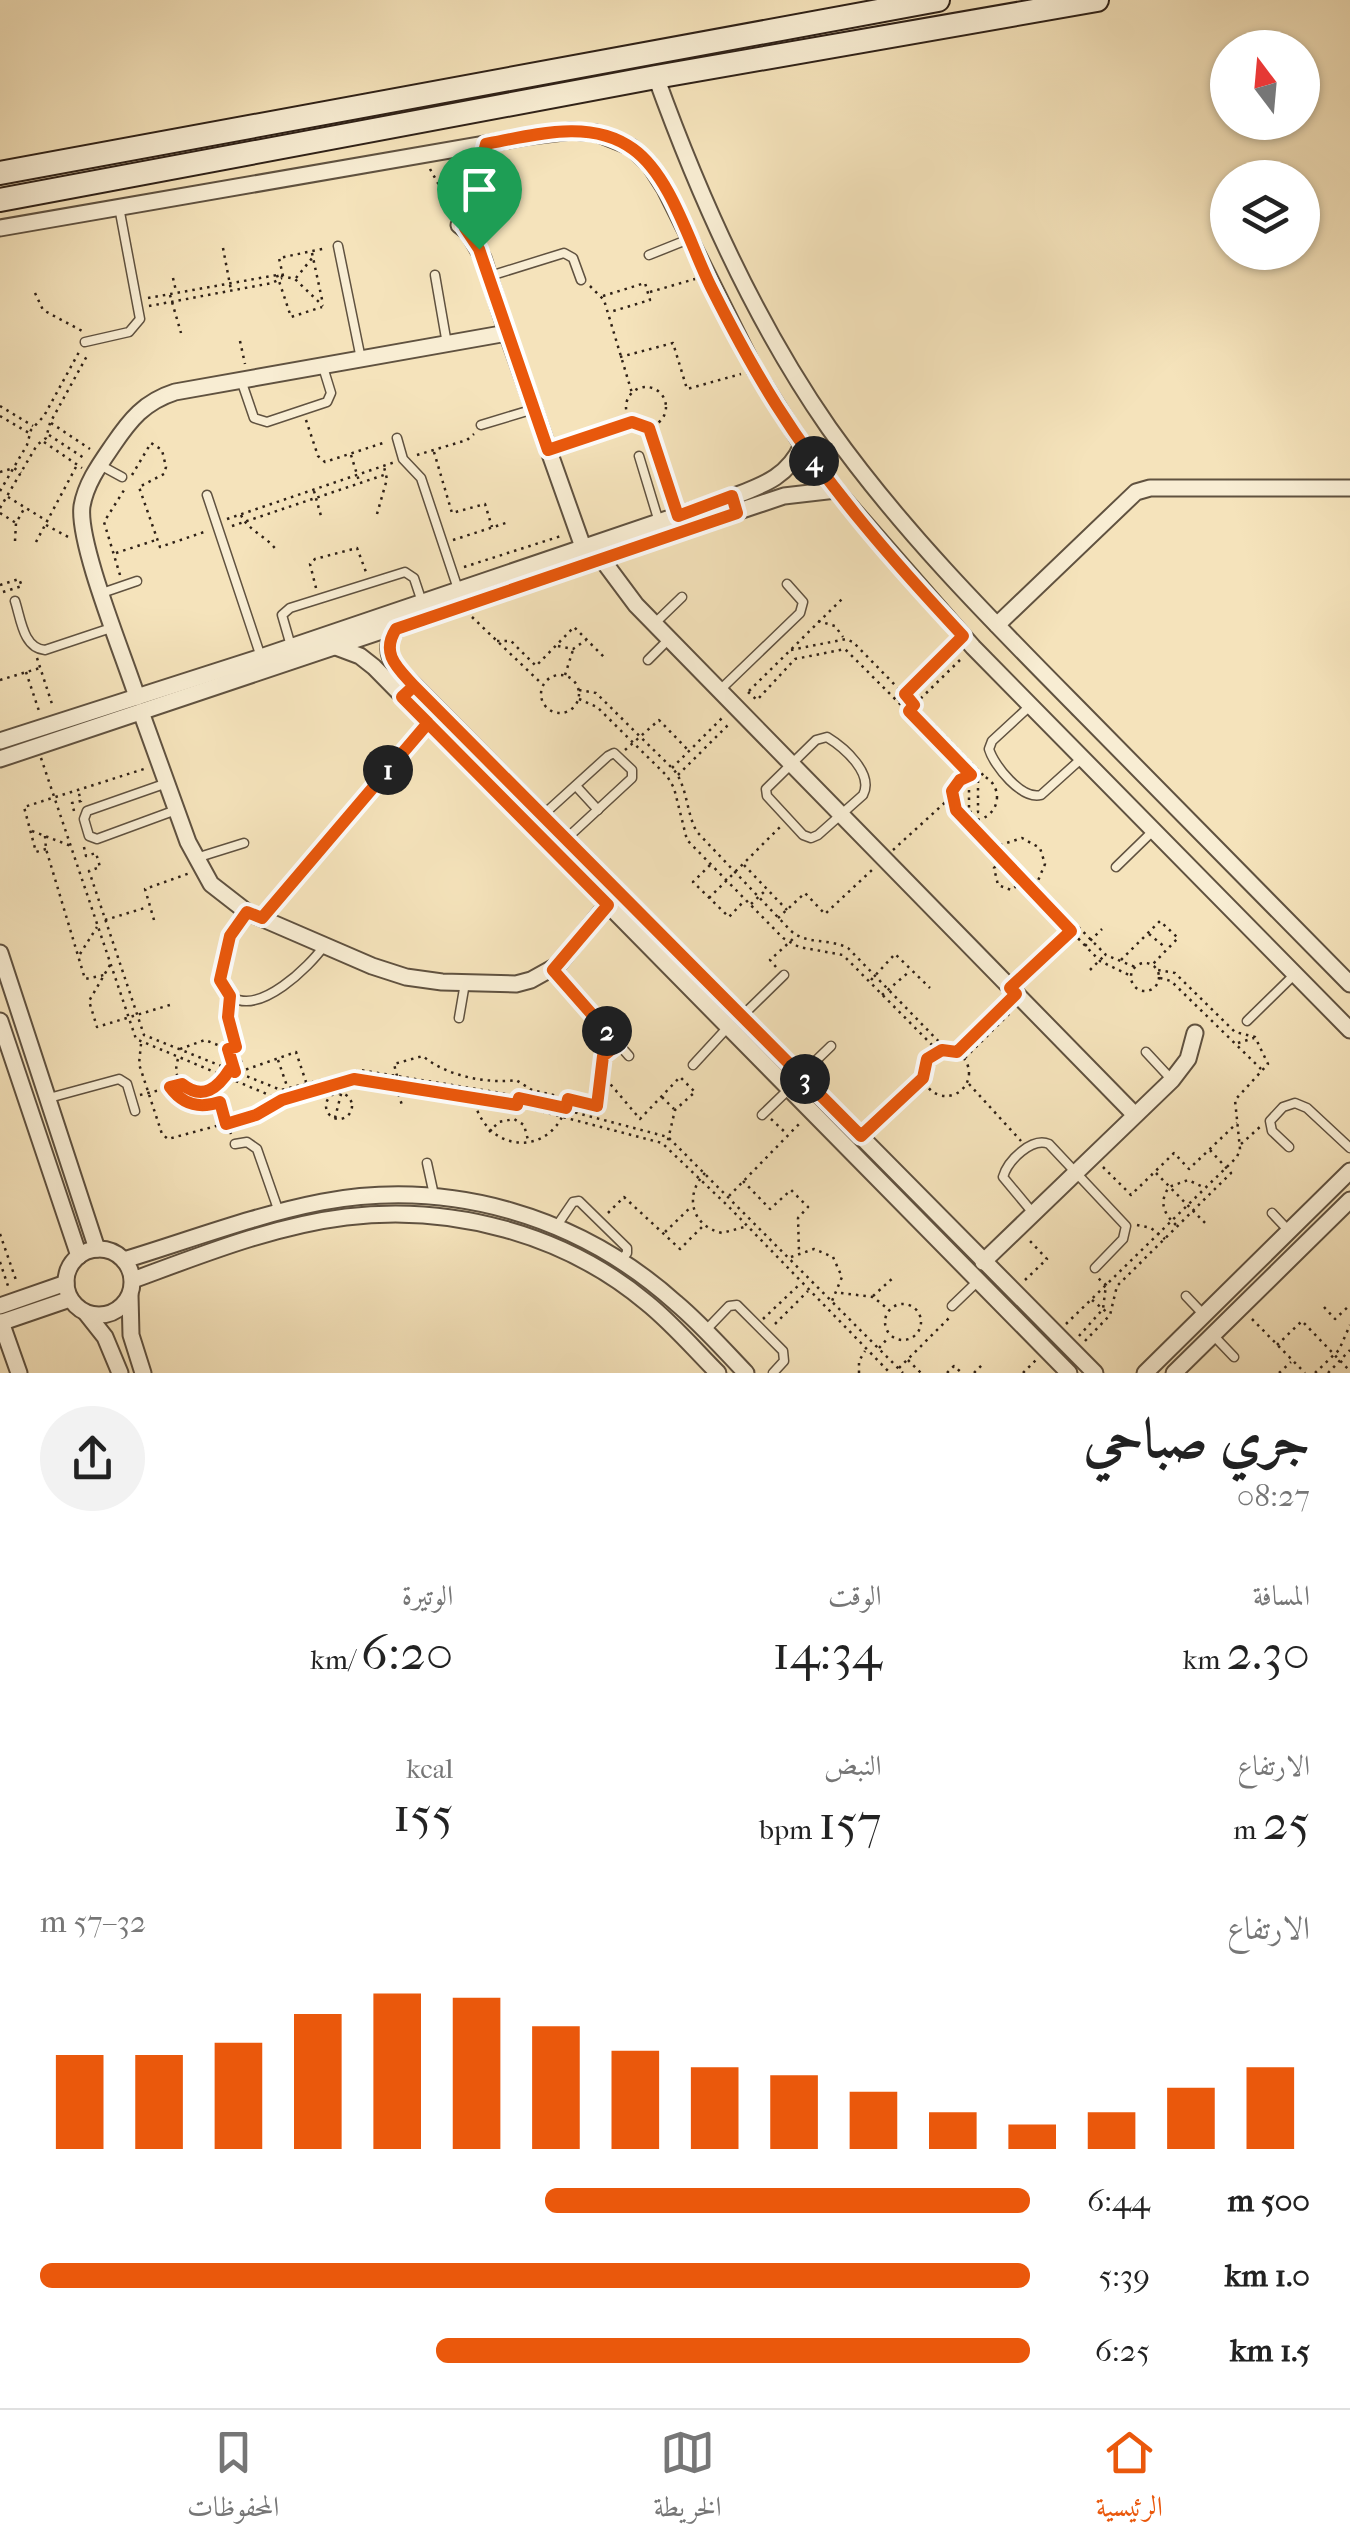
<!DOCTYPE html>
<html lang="ar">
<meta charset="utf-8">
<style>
body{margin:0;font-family:"IM FELL French Canon",Amiri,serif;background:#f2f2f2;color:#222;direction:rtl;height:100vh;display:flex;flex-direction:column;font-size:38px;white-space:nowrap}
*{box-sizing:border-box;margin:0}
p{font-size:32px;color:#767676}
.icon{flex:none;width:55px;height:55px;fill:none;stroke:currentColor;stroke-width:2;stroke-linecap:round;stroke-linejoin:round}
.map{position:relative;height:1373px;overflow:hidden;direction:ltr}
.details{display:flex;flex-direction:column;background:#fff;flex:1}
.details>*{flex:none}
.needle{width:65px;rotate:344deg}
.fabs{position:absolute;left:1210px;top:30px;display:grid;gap:20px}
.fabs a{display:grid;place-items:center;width:110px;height:110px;border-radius:50%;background:#fff;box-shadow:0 2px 8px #0004;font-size:50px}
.pin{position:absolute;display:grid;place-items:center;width:85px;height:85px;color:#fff;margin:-102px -42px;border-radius:50% 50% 50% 0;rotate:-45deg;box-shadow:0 0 10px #0007}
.pin .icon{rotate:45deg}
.km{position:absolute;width:50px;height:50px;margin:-25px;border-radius:50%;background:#222;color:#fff;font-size:28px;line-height:50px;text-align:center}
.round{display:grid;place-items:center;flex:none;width:105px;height:105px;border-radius:52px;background:#f2f2f2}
.headline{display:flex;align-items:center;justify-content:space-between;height:170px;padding:0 40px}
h1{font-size:55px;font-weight:600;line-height:75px}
.figures{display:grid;grid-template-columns:repeat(3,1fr);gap:15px;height:170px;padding:10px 40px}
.figures div{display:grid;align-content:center}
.figures b{font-size:50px;font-weight:600}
.figures small{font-size:28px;font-weight:400}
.figures p{font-size:28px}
.chart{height:280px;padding:20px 40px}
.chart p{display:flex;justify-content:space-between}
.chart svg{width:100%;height:180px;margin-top:10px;stroke:#ea580c;stroke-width:6}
ul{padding:0 40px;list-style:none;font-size:32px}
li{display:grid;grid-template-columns:160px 120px 1fr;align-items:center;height:75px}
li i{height:25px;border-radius:12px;background:#ea580c}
.dock{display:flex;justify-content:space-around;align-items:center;height:140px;border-top:2px solid #e0e0e0;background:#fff;font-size:28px;color:#767676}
.dock a{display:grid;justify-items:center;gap:5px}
.dock .on{color:#ea580c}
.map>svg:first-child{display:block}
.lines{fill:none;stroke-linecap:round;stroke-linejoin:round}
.lane-casing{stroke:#605240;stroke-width:11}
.street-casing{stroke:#605240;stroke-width:19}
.secondary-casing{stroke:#2f2117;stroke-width:26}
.path{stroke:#2f2117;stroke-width:2.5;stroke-dasharray:2.5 5;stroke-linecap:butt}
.lane{stroke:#f8edd3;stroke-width:8}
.street{stroke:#f8edd3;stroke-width:15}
.secondary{stroke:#f8edd3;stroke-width:22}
.route-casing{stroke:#fff;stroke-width:20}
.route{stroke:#ea580c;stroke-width:12}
</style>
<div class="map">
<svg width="1350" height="1373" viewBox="0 0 1350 1373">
<rect width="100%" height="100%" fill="#f5e3bb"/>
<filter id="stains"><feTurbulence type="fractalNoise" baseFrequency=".002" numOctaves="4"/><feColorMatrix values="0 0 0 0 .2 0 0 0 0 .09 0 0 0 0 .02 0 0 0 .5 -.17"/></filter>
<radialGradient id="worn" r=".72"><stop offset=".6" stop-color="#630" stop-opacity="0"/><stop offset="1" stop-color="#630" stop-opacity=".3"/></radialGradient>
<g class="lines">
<g class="lane-casing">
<g id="lane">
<polyline points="338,246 361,359"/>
<polyline points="649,255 689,239"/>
<polyline points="435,275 447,344"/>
<polyline points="490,276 564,253 573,258 581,280"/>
<polyline points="85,342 129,332 140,319 119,207"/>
<polyline points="241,380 254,418 267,422 327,402 331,393 323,367"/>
<polyline points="481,425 534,409"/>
<polyline points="397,438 403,459 421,478 458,589"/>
<polyline points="639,456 659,522"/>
<polyline points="100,465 122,477"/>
<polyline points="207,495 261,657"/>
<polyline points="102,593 137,581"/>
<path d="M15 601C21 619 23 648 45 650L114 627"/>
<polyline points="654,624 682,597"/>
<polyline points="291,646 282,615 290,608 405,572 414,578 422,602"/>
<polyline points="648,660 669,639"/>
<polyline points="721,689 800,613 803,602 787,584"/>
<path d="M1031 705 992 741 989 749C994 766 1022 800 1041 795L1081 759"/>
<path d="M827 737C845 748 874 774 863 795L818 835 811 838 803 835 767 796 766 789 816 740Z"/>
<polyline points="167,783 87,811 84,819 89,836 97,839 176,810"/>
<polyline points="576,786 598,810"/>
<polyline points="543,815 608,756 614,753 632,770 632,778 566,839"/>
<polyline points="196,858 244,843"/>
<polyline points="1116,867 1154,830"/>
<path d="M247 912C233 928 229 941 224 962 220 975 218 988 232 997 260 1015 309 967 324 946"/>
<polyline points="553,970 629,1056"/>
<polyline points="742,1016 784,975"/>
<polyline points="459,1018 465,983"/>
<polyline points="1247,1021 1295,974"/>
<polyline points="1146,1052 1172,1080"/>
<polyline points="693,1065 728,1027"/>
<polyline points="801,1075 831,1046"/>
<polyline points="49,1098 119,1079 127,1084 135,1111"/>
<polyline points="762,1115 789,1089"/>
<polyline points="235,1144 247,1142 257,1149 279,1212"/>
<polyline points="1289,1147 1272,1131 1270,1121 1283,1107 1295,1103 1307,1108 1350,1148"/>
<polyline points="427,1163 434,1195"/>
<path d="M1033 1213 1003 1177C1008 1160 1032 1137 1049 1144L1126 1226 1123 1239 1095 1268"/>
<polyline points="1272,1213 1289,1231"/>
<polyline points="556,1227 573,1202 579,1201 627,1248 627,1253 620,1261"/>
<polyline points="1186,1296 1204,1315"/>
<polyline points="952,1306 978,1281"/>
<polyline points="705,1331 729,1306 737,1305 783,1351 784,1361 773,1373"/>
<polyline points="1213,1335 1234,1357"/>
</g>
</g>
<g class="street-casing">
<g id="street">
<path d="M656 77C700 199 755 322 829 428 902 531 992 621 1080 710 1170 801 1260 893 1350 984"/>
<polyline points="459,225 468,232 483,258 507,333 583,547"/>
<polyline points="0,228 531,136 571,131 596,133 631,147 649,164 665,189 755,370 802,445 836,490 973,647 1350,1030"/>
<polyline points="601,558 636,605 1135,1115"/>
<path d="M401 625C388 636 385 650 394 665L1095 1373"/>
<polyline points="997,625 1136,492 1150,488 1350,488"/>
<polyline points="336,647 360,656 374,667 1069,1373"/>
<path d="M137 697C124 656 77 543 82 506 86 483 100 464 113 445 130 420 144 402 175 392L507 333"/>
<polyline points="141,712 188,842 211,884 247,912 372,966 406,977 442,982 516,984 531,980 558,965 607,905"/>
<path d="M0 741 261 657 732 497C763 485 788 477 802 445"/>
<polyline points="0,759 784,496 836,490"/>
<polyline points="0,953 97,1249"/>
<polyline points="0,1021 79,1256"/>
<circle cx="99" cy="1282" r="33"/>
<path d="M124 1260C190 1240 255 1215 322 1202 450 1178 579 1216 676 1303 701 1324 723 1349 746 1373"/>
<polyline points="983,1262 1172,1080 1188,1059 1195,1033"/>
<path d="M133 1280C201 1255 273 1226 346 1217 452 1204 565 1234 647 1303 673 1324 695 1350 718 1373"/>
<polyline points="130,1295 131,1335 143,1373"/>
<polyline points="0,1306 66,1283"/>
<polyline points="86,1313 105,1337 120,1373"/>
<polyline points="1,1322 19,1373"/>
<polyline points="0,1323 70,1299"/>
<polyline points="1145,1373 1350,1171"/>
<polyline points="1174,1373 1350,1200"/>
</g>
</g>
<g class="secondary-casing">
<g id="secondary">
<polyline points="0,173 938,0"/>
<polyline points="0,200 656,77 1097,0"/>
</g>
</g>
<g class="path">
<polyline points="430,169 453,210"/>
<polyline points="468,215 482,159"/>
<polyline points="223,248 231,290"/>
<polyline points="312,253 323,304"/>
<polyline points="277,275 291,317 322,307"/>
<polyline points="283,276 279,258 327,248"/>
<polyline points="173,278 176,291"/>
<polyline points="296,278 313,257"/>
<polyline points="590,286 604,300 632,393"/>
<polyline points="650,292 695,279"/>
<polyline points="35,293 43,310 84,332"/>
<polyline points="170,295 181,333"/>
<polyline points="603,296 645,283 650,300 610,312"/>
<polyline points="148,298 277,275 295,279 323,306"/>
<polyline points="149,306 272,283 282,278"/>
<polyline points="240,341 245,364"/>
<polyline points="620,357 673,343 687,389 741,374"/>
<circle cx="646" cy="407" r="20"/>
<polyline points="0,406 33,426"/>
<polyline points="0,416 29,433"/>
<polyline points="306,420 318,456 325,462 386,442"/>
<polyline points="51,423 90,449"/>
<polyline points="650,429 673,502"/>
<polyline points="49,435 84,458"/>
<polyline points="44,442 82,468"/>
<polyline points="562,445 631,423"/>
<polyline points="434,452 452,513 485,504 492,527"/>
<polyline points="351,455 359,481"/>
<polyline points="417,455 467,440 474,434"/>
<polyline points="0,472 14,468 21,473"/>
<polyline points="132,475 151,443 162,450 166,467 164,474 139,487 160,547 207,531"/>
<polyline points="0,491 27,445 31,430 44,416 79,352"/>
<polyline points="314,491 321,516"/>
<polyline points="8,497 47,521"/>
<polyline points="0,508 37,445 46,438 50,423 88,354"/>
<polyline points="0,513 16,523"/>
<polyline points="377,514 387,479 384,467"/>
<path d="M241 515C248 531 267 536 277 551"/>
<polyline points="227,519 395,462"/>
<polyline points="46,525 70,538"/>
<polyline points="232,526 387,474"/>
<polyline points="453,540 509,522"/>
<polyline points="15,541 16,523 24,509"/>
<polyline points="36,542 77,465"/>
<polyline points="116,553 156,540"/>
<polyline points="464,567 561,536"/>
<polyline points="120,575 104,522 126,487"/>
<polyline points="0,585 19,579 22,586 0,593"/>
<polyline points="316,588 310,564 315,559 357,548 366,572"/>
<polyline points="472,617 542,684"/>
<polyline points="818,621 835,626 843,637"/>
<polyline points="497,641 511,641 536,666 574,627 605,658"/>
<polyline points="558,646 573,649 586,640"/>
<polyline points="791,650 846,639 853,642 985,777"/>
<polyline points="37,658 53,707"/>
<polyline points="26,672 40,714"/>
<circle cx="560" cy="694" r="19"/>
<polyline points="565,675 573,650"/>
<polyline points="0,680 40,668"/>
<path d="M579 690 596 693 674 770C688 788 686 813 697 832L791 931C807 945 829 938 848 948L947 1050"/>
<polyline points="749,691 844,597"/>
<polyline points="748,692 757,700 795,659 845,649 971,775"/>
<polyline points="579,699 597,707 667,776 674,788 687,840 783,938 799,947 843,955 938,1051"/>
<polyline points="898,701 952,648"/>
<polyline points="910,709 962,658"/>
<polyline points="625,750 659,720 688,750"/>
<polyline points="41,758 136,1039 281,1100 358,1080 517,1105 662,1143 729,1207 890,1373"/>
<polyline points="672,768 722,718"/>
<circle cx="974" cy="797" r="23"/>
<polyline points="678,775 729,724"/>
<polyline points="969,775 969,812 978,812 978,777"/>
<polyline points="74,811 72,803 81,801 78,790"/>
<polyline points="966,818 973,830 1100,961 1131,976"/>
<polyline points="973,820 1106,955 1135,967"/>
<polyline points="32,831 71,846"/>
<polyline points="45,836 46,849 85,979 104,975"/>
<polyline points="1000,845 1022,838 1040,848 1045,864 1037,883"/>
<polyline points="84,847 86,856 96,853 100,867 89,871 144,1035 281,1090 360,1070 501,1093 668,1137 903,1373"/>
<polyline points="46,849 36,852 24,807 144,769"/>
<polyline points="893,850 951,797"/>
<polyline points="1005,855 994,868 998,885 1011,890 1029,877"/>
<polyline points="710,865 693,882 729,917 745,900"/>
<polyline points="744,865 787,910"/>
<polyline points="709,898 780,827"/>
<polyline points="751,904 766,890"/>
<polyline points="274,905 420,732"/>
<polyline points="778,918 805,893 825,914 873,869"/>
<polyline points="105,920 148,907"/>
<polyline points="154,920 145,889 190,873"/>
<polyline points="1149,934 1166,948"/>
<polyline points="1085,946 1102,929"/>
<polyline points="80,954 97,927"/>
<polyline points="1121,960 1160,921 1178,938 1152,965"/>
<circle cx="1145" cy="977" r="14"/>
<polyline points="110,965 89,1001 97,1027 173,1004"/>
<polyline points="776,967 770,960 794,938"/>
<polyline points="1090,970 1104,956"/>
<polyline points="1160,978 1171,981 1261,1069"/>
<polyline points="1020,979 1076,927"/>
<polyline points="871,980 895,954 930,988"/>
<polyline points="882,995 910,971"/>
<polyline points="228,1009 243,1069"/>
<polyline points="1238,1043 1254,1038"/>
<polyline points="141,1044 139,1064 162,1134 168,1139 257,1115 280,1101"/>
<polyline points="180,1049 205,1040 228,1049 234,1047"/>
<circle cx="946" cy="1073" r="23"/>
<polyline points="228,1050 235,1071"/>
<polyline points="957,1052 1004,1006"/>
<polyline points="965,1058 1011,1012"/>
<path d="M178 1059C173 1074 179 1086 194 1092L215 1089 229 1071"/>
<polyline points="278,1060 288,1089"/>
<polyline points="239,1072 296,1052 306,1082"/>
<polyline points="601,1073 640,1119 680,1077 695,1092 675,1110 667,1144"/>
<path d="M397 1076 394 1064 423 1056C446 1076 487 1084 516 1080L532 1090 597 1105 603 1057 609 1051"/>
<polyline points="969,1084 1021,1141"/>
<path d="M170 1087C183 1106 199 1109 219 1103"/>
<polyline points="396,1087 403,1108"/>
<path d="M472 1089C479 1156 555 1161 568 1100"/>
<polyline points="215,1090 231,1134"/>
<circle cx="339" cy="1106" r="13"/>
<polyline points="140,1095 180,1085"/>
<polyline points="662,1097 674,1109"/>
<polyline points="335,1118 344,1082"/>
<polyline points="771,1119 787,1134"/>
<polyline points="873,1125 922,1079"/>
<polyline points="489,1132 499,1122 514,1119 524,1125 528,1140"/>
<polyline points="1241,1144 1261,1126"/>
<polyline points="1103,1167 1131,1195 1174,1153 1189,1169 1237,1123"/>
<path d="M705 1173C684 1195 691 1226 722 1233L748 1226"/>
<polyline points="1156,1173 1208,1226"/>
<polyline points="743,1181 770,1209 791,1190 808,1207 798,1218 799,1252"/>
<polyline points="729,1196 800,1123"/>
<polyline points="608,1213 624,1197 680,1249 704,1225"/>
<polyline points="1137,1225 1151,1228 1165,1239"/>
<path d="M1176 1225C1163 1213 1159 1202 1169 1187L1188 1180 1203 1187"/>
<polyline points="665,1232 692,1206"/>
<polyline points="0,1234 17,1283"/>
<polyline points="791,1257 814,1249 833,1257 842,1277 832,1301"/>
<polyline points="0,1262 9,1289"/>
<polyline points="1025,1280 1047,1259 1029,1240"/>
<polyline points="841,1293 873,1297 888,1309"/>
<polyline points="873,1296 894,1277"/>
<polyline points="1092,1300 1109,1314"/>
<circle cx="903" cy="1322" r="18"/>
<polyline points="1324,1307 1335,1319 1350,1305"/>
<polyline points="763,1319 801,1283"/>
<polyline points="1252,1319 1305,1373"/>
<polyline points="775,1324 808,1291"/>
<polyline points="1066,1324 1237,1157 1240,1149 1235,1100 1268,1064 1255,1037 1235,1032 1175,973 1158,970"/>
<polyline points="1079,1336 1103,1309 1106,1285 1098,1278"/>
<polyline points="1085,1341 1110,1315 1117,1286 1231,1173 1209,1149"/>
<polyline points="1277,1345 1302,1321 1350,1371"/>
<polyline points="879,1348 889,1337"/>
<polyline points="908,1360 921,1373"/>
<polyline points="899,1368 950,1317"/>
<polyline points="859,1373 859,1361 865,1351"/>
<polyline points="947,1373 954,1366 962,1373"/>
<polyline points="974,1373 983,1364"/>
<polyline points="1023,1373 1036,1360"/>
<polyline points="1279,1373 1291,1362"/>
<polyline points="1315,1373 1339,1350 1350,1325"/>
<polyline points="1328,1373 1350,1350"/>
</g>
<use href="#lane" class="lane"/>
<use href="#street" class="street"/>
<use href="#secondary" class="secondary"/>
</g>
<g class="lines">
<g class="route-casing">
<path id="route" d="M479 249 548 450 632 422 649 428 678 516 732 496 737 513 396 629C380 654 398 668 414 686L402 697 428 723 262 918 247 912 230 936 220 980 230 996 228 1017 236 1047 228 1049 235 1072 230 1069C218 1088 203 1101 182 1084L170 1087C183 1105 199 1109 220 1102L226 1124 256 1115 282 1100 354 1079 517 1105 519 1098 566 1108 568 1099 597 1106 603 1056 618 1044 553 970 608 905 402 697 414 686 861 1136 923 1078 927 1059 942 1050 957 1052 1016 994 1010 988 1071 931 956 810 952 791 960 780 971 775 909 711 914 705 905 694 963 636C896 564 830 490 777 406 753 368 731 327 711 287 690 245 671 176 633 149 591 118 534 135 486 144L465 228 479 249"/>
</g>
<use href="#route" class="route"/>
</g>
<rect width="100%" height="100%" filter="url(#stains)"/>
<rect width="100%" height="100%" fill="url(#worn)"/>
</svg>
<div class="fabs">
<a><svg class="needle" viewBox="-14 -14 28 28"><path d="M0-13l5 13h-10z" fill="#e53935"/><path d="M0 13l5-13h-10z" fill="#767676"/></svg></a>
<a><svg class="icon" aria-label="layers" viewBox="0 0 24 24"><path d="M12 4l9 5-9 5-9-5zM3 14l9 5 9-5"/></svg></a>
</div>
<div class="pin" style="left:479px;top:249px;background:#1e9e55"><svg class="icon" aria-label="arrive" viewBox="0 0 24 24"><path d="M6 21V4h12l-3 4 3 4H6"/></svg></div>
<b class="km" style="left:388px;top:770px">1</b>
<b class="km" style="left:607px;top:1031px">2</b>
<b class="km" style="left:805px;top:1079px">3</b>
<b class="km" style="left:814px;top:461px">4</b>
</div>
<section class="details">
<div class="headline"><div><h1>جري صباحي</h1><p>08:27</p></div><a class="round"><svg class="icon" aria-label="share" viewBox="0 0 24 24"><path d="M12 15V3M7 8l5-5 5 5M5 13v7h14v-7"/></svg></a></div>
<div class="figures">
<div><p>المسافة</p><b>2.30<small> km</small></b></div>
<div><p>الوقت</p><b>14:34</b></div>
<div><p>الوتيرة</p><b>6:20<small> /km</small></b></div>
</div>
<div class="figures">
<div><p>الارتفاع</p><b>25<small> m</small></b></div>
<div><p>النبض</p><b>157<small> bpm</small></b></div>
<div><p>kcal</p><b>155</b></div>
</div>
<div class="chart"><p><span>الارتفاع</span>32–57 m</p>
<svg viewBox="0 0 160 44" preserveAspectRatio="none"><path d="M5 44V21M15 44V21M25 44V18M35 44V11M45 44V6M55 44V7M65 44V14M75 44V20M85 44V24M95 44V26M105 44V30M115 44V35M125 44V38M135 44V35M145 44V29M155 44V24"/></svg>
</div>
<ul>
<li><b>500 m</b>6:44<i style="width:49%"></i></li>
<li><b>1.0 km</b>5:39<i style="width:100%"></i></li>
<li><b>1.5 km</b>6:25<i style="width:60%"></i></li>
</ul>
</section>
<nav class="dock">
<a class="on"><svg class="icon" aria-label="home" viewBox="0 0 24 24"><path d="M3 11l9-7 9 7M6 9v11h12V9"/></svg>الرئيسية</a>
<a><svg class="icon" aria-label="map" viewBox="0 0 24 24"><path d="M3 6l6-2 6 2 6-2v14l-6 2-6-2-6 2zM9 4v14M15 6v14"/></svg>الخريطة</a>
<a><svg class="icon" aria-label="saved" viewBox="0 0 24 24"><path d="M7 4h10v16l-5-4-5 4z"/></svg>المحفوظات</a>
</nav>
